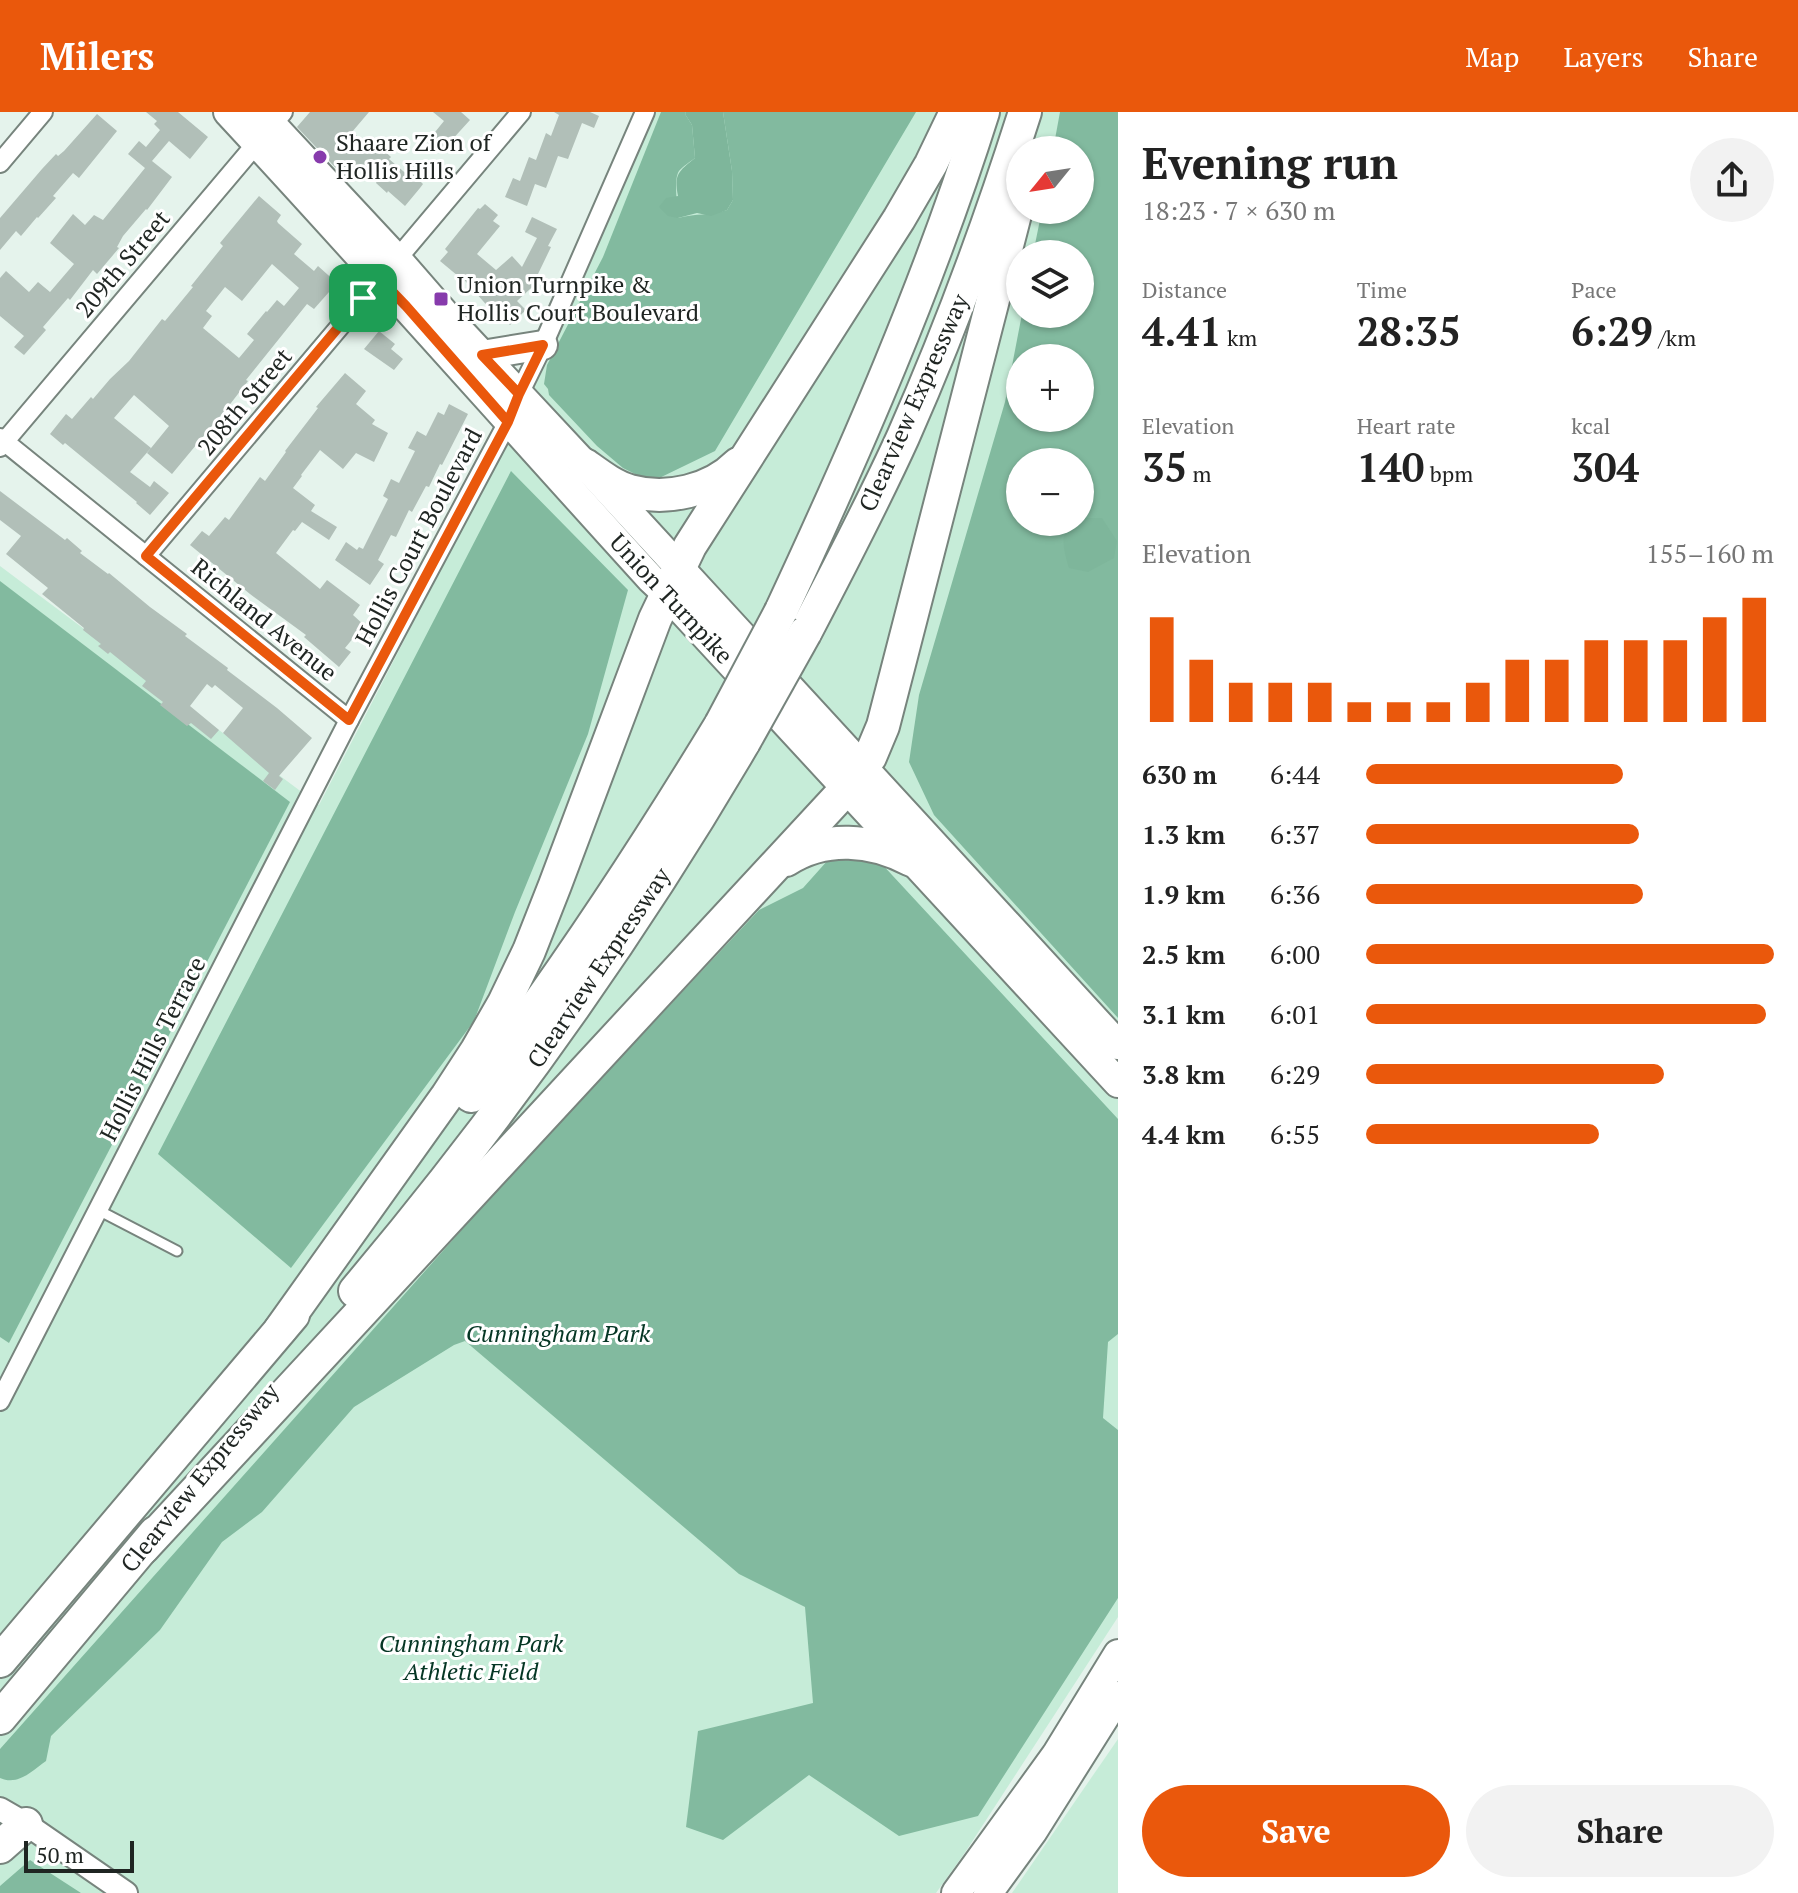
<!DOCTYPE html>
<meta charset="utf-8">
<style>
body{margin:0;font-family:"PT Serif",serif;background:#f2f2f2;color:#222;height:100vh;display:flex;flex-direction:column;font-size:30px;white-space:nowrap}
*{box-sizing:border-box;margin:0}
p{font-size:26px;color:#767676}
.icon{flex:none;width:44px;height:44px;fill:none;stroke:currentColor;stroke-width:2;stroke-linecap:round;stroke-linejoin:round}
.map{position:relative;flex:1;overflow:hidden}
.details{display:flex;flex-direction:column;background:#fff;width:680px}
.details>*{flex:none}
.needle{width:52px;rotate:240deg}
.buttons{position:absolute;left:1006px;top:24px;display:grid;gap:16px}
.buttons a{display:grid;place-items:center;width:88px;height:88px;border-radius:50%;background:#fff;box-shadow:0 2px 6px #0004;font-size:40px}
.scale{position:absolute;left:24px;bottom:20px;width:110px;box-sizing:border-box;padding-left:8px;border:4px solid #1f2522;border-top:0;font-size:22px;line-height:28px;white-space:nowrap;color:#1f2522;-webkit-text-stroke:6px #fff;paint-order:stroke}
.pin{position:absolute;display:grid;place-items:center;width:68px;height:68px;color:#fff;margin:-34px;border-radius:16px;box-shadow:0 4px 12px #0006}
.round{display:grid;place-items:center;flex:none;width:84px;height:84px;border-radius:42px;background:#f2f2f2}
.overview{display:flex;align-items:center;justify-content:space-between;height:136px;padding:0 24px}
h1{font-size:44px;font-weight:800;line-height:60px}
.figures{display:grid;grid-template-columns:repeat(3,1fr);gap:12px;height:136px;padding:8px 24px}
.figures div{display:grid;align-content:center}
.figures b{font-size:40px;font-weight:800}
.figures small{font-size:22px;font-weight:400}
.figures p{font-size:22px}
.chart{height:224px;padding:16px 24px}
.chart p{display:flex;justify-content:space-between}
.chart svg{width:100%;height:144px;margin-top:8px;stroke:#ea580c;stroke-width:6}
.action{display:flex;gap:16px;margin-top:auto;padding:16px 24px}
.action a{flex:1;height:92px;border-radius:48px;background:#ea580c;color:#fff;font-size:32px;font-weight:800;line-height:92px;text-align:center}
.action a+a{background:#f2f2f2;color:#222}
ul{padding:0 24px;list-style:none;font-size:26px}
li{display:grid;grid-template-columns:128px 96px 1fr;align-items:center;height:60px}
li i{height:20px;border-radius:10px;background:#ea580c}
header{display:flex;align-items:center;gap:48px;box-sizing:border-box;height:112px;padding:0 40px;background:#ea580c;color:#fff}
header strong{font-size:38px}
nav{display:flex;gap:44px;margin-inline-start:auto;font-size:28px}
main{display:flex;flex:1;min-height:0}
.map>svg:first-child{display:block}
.green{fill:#c6ecd8;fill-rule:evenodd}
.forest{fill:#82ba9f;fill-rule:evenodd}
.water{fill:#7eb69b}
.building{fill:#b1bfb8;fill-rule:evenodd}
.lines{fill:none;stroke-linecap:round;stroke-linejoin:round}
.service-casing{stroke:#77847d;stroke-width:13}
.minor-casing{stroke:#77847d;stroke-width:22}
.tertiary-casing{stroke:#77847d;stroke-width:26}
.primary-casing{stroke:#77847d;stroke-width:32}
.motorway-casing{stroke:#77847d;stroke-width:36}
.service{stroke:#fff;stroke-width:9}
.minor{stroke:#fff;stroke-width:18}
.tertiary{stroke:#fff;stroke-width:22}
.primary{stroke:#fff;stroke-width:28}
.motorway{stroke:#fff;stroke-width:32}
.motorway-bridge-casing{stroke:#77847d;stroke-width:36;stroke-linecap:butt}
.motorway-bridge{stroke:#fff;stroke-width:32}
.route-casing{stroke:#fff;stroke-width:16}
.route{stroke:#ea580c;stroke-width:10}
.poi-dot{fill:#873bac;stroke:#fff;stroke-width:3}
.labels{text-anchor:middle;stroke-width:6;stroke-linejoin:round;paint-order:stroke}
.poi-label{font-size:24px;fill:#1f2522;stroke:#fff;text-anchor:start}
.street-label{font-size:24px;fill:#1f2522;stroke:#fff}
.park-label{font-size:24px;font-style:italic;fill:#053624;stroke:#fff}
</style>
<header>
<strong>Milers</strong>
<nav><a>Map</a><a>Layers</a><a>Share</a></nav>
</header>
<main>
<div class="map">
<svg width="1118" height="1781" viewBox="0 0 1118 1781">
<rect width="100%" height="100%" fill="#e5f3ec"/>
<g class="green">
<path d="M652 0H1118V1505L964 1742 936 1781H0V454L319 693 513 318ZM1020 38H1080V98H1020ZM1020 142H1080V202H1020ZM1020 246H1080V306H1020ZM1020 350H1080V410H1020Z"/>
<polygon points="1118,1627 1118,1781 1012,1781"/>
</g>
<g class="forest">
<path d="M661 0H686L685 2 692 13 695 46C690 50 683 54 679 59 673 68 678 94 678 106 697 101 709 104 727 98L733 88 732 59 723 0H916L715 339 651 370 623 356 597 334 549 283 548 277 544 272 547 253 603 145Z"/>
<path d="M1060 0H1118V906L934 703 909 650 919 583 1005 290 1022 202H1080V142H1033L1042 98H1080V38H1053ZM1020 246H1080V306H1020ZM1020 350H1080V406L1102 407 1066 417 1074 410H1020Z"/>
<polygon points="511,359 628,478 588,622 515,800 474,909 291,1156 158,1042"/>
<polygon points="0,469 290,690 9,1231 0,1225"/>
<path d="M856 743 880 750 1118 1007V1222L1108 1230 1103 1306 1118 1318V1486L978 1704 899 1724 809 1663 723 1728 686 1715 698 1619 813 1591 805 1495 739 1462 465 1229 454 1233 354 1295 262 1400 222 1430 160 1518 51 1624 46 1649C32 1659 18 1674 0 1666V1637L506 1068 759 798 803 776 828 748Z"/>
<polygon points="30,1748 81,1781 82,1781 0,1781 0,1774"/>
</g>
<g class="water">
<path d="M686 0H723L732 59 733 88 727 98 711 104 697 101 678 106 668 104 659 95 666 86 678 84C674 62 678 60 695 46L692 13 685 2Z"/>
<path d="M1080 406H1102L1117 429 1114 446 1088 460 1069 456C1064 439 1056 413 1080 410Z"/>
</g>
<g class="building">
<polygon points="146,0 178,0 208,25 190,47 169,29 152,49 172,65 147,98 146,97 123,124 117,135 119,136 97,162 93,158 70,188 68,186 43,215 46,218 24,243 14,235 24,224 0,204 0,166 6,159 29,180 38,170 50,180 74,152 50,131 73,102 85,113 94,103 103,108 145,56 128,42 139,29 146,35 160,18 154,12 157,9"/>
<polygon points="310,0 369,0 352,20 376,39 380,35 391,45 389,47 410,65 413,62 423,72 420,76 405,94 388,79 387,81 376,71 377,69 358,53 347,68 297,15"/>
<polygon points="433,0 461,0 470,8 440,41 427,30 444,9"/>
<polygon points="554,0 590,0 599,4 594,16 582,11 568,47 558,44 546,76 535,72 527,94 505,85 513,66 520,69 529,45 536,48 546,21 551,24 559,3"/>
<polygon points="97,2 117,19 79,66 73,61 53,84 56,86 38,106 37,105 21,124 16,119 0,138 0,106 42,57 56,42 58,44 64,39"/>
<path d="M259 84 281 103 277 109 278 111 302 132 294 142 314 159 318 154 337 171 314 197 307 192 246 268 248 269 231 291 172 362 147 341 169 314 134 283 114 306 151 336 130 360 150 375 154 369 169 381 150 403 136 391 137 390 65 331 63 333 50 322 66 302 72 307 91 285 93 287 110 267 129 249 162 207 165 209 193 175 191 174 223 134 220 131ZM272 152 299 176 284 194 277 188 267 200 266 199 247 222 254 228 239 246 203 216 212 204 206 199 225 175 242 189Z"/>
<polygon points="485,92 498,103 493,109 500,114 477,142 496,158 512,144 522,155 537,126 525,120 532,105 557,117 548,134 551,135 538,162 542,166 517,189 526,198 510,213 502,205 499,207 459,162 458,164 440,149 448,140 445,137 478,96 480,97"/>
<polygon points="379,219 395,232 391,237 403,247 394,258 364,237"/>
<polygon points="345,261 366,279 356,292 375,308 372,312 388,321 374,350 356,341 343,357 320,338 301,363 302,364 293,376 315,393 311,399 337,415 329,428 302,410 295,419 293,418 276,441 320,477 327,468 360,493 353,503 364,513 345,536 351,540 339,555 304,525 306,523 250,482 190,433 202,419 209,424 225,405 229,408 260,365 265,369 286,340 285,339 318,296 316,295"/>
<polygon points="449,292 468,302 442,353 440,352 429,375 426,374 412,400 409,398 396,425 391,423 378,448 384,452 370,473 335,448 346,430 357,438 359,435 363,437 388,387 383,384 391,367 399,371 415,339 408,336 417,319 426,324 438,300 444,303"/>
<polygon points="0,379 65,428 67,426 82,439 80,441 108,462 109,461 150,495 187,522 185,524 228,556 227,558 277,596 312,626 279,664 283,667 275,678 263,669 269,661 223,621 243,596 215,573 212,576 207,572 190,594 219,618 211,627 191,611 187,614 160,593 163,590 142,574 146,569 110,540 108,542 98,534 101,532 83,518 84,516 42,482 48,476 6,442 21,424 0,408"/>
</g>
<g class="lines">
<g class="service-casing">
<polyline id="service" points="98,1098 177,1139"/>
</g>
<g class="minor-casing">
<g id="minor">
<polyline points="0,51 43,0"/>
<polyline points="397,147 521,0"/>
<polyline points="0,326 349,608"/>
<polyline points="0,335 283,0"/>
<polyline points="146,444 380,167"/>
<polyline points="0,1289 349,608 508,310 519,282 543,233 645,0"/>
</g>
</g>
<g class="tertiary-casing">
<polyline id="tertiary" points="0,1697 26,1712 126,1781"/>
</g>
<g class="primary-casing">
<g id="primary">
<path d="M228 0C371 154 510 312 651 467L666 481 1118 971"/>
<polyline points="260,0 397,147 457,216 585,353 1118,933"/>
<polyline points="482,243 543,233"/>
<polyline points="956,1781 1056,1643 1118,1542"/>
<polyline points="988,1781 1033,1719 1118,1584"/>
</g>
</g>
<g class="motorway-casing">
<g id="motorway">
<path d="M585 353C599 363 613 374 630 379 667 389 711 379 738 352"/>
<path d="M781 499C857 336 929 171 983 0"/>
<path d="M805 521C839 456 873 391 903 325 950 219 990 110 1025 0"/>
<path d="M786 748C825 723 872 727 911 748"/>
<path d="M471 984C561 865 644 739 721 612"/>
<path d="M355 1179C500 1007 630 825 744 630"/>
<polyline points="280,1218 447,984 477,938 504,891 529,839 555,773 655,507 690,434 899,107 931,52 956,0"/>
<polyline points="143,1436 846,677 870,645 883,614 1020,83"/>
<polyline points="0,1549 293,1203"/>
<polyline points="0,1606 155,1421"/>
<polyline points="0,1735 26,1712"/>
</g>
</g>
<use href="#service" class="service"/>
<use href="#minor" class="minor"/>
<use href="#tertiary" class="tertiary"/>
<use href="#primary" class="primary"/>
<use href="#motorway" class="motorway"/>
<g class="motorway-bridge-casing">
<g id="motorway-bridge">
<polyline points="721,612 781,499"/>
<polyline points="744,630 805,521"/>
</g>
</g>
<use href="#motorway-bridge" class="motorway-bridge"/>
</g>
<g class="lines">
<g class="route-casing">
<polyline id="route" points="363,186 146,444 349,608 508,310 519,282 482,243 543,233 519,282 508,310 406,194 380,167 363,186"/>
</g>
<use href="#route" class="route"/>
</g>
<g class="poi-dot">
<circle cx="320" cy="45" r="8"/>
<rect x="433" y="179" width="16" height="16" rx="4"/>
</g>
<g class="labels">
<g class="poi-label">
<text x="336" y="39">Shaare Zion of<tspan x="336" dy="28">Hollis Hills</tspan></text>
<text x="457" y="181">Union Turnpike &amp;<tspan x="457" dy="28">Hollis Court Boulevard</tspan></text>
</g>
<g class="street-label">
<text transform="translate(123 152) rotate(-50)" y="8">209th Street</text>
<text transform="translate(245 290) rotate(-50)" y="8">208th Street</text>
<text transform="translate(914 291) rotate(-66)" y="8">Clearview Expressway</text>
<text transform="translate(419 425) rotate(-62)" y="8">Hollis Court Boulevard</text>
<text transform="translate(671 487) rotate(47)" y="8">Union Turnpike</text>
<text transform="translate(264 508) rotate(39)" y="8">Richland Avenue</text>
<text transform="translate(599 856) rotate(-56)" y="8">Clearview Expressway</text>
<text transform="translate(153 937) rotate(-63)" y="8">Hollis Hills Terrace</text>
<text transform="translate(200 1366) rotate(-51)" y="8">Clearview Expressway</text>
</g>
<g class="park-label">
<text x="558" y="1230">Cunningham Park</text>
<text x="471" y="1540">Cunningham Park<tspan x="471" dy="28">Athletic Field</tspan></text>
</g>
</g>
</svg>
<div class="buttons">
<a><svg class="needle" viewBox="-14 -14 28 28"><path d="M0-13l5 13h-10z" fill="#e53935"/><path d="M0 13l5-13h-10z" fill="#767676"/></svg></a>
<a><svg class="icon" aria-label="layers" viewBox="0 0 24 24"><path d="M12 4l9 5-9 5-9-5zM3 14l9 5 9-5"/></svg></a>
<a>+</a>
<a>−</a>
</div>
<div class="scale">50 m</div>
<div class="pin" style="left:363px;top:186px;background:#1e9e55"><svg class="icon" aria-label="arrive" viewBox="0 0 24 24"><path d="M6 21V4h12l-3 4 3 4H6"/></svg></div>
</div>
<section class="details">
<div class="overview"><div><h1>Evening run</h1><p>18:23 · 7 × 630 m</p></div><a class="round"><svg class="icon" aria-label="share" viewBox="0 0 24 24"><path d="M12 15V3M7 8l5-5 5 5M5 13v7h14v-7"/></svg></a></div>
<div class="figures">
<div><p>Distance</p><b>4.41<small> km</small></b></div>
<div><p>Time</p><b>28:35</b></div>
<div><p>Pace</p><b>6:29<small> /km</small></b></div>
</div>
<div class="figures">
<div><p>Elevation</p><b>35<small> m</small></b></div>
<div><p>Heart rate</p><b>140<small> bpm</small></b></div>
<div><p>kcal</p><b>304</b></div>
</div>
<div class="chart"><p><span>Elevation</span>155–160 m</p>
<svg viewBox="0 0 160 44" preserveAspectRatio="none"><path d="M5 44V12M15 44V25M25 44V32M35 44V32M45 44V32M55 44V38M65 44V38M75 44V38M85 44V32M95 44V25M105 44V25M115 44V19M125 44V19M135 44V19M145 44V12M155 44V6"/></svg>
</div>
<ul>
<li><b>630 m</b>6:44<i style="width:63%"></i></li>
<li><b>1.3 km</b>6:37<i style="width:67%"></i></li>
<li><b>1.9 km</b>6:36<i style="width:68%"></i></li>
<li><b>2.5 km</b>6:00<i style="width:100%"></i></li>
<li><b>3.1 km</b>6:01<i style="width:98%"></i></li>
<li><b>3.8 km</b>6:29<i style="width:73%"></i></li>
<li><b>4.4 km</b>6:55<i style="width:57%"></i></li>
</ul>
<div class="action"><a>Save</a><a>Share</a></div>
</section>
</main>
